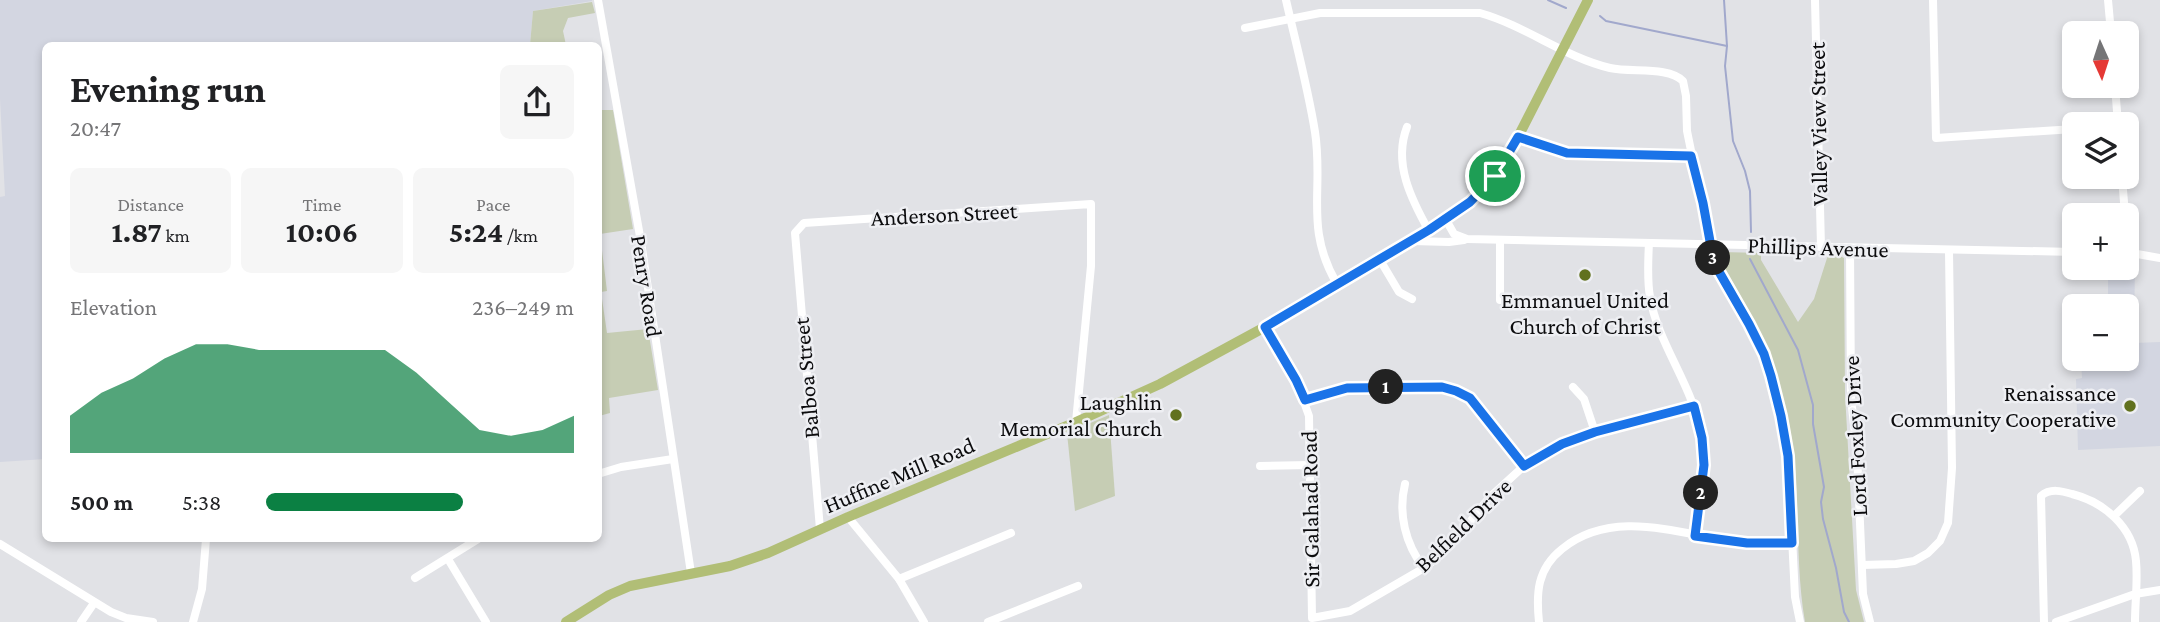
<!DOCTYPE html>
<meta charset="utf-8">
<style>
body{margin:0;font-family:"Crimson Pro",serif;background:#f6f6f6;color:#202124;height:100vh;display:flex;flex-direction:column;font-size:26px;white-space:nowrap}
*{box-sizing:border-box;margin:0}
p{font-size:23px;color:#757577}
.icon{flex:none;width:38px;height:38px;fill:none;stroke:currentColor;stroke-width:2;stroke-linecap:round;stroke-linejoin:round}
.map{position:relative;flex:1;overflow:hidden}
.sheet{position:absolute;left:42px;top:42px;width:560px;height:500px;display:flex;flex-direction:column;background:#fff;border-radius:10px;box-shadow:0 4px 10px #0003}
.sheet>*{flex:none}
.needle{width:46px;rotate:177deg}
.fabs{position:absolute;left:2062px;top:21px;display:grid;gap:14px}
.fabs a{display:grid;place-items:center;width:77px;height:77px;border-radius:10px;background:#fff;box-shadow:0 4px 10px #0003;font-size:35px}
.pin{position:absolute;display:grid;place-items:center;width:60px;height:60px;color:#fff;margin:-30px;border:4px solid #fff;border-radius:50%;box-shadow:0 2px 7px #0007}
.km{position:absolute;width:35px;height:35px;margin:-18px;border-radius:50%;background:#222;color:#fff;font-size:19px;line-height:35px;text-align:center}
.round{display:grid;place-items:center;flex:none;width:74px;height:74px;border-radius:10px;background:#f6f6f6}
.summary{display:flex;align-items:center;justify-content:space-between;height:119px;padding:0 28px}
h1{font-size:38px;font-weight:700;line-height:52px}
.metrics{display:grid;grid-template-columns:repeat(3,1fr);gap:10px;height:119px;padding:7px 28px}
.metrics div{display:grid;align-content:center;border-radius:10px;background:#f6f6f6;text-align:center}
.metrics b{font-size:30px;font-weight:700}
.metrics small{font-size:19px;font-weight:400}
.metrics p{font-size:19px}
.chart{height:196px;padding:14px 28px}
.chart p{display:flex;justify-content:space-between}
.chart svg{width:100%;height:126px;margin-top:7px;fill:#0b8043;opacity:.7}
ul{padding:0 28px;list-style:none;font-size:23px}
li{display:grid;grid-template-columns:112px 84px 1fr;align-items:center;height:52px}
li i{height:18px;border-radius:9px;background:#0b8043}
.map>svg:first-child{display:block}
.built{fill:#d3d6e1}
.green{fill:#c6cdb4}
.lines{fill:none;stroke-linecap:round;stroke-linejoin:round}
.stream{stroke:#a1a8cc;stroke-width:2}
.minor{stroke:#fff;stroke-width:8}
.major{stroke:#b1be76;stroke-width:10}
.route-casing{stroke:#fff;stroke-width:14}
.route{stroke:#1a73e8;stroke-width:9}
.poi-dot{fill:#61711e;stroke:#eeeff3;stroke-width:2.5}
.labels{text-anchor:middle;stroke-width:5;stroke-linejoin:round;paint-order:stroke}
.street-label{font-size:23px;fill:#0c0c0e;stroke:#eeeff3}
.poi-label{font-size:23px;fill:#0c0c0e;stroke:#eeeff3;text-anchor:end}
</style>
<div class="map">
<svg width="2160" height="622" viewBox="0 0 2160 622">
<rect width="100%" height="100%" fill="#e1e2e6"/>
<g class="built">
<polygon points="0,0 592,0 592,1 533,11 530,45 46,46 45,459 0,462 0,197 5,196 0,99"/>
<polygon points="2126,261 2135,261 2134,343 2160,342 2160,446 2078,450 2076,379 2082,378 2081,359 2126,359 2126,306 2108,306 2108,268 2126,268"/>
</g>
<g class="green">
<polygon points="592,2 595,13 568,18 563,31 566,45 530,45 533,11"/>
<polygon points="599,110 613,110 633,229 600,234 607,291 601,292 607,333 648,329 658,390 609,398 610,413 599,416"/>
<path d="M1722 252 1761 253V260L1798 322 1814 299 1828 255 1840 256 1844 258 1845 394 1856 590 1864 622H1805C1793 552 1803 479 1786 410 1777 377 1765 346 1750 316 1740 297 1726 280 1718 261V254Z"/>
<polygon points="1109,415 1115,496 1075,511 1067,433"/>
</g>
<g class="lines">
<g class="stream">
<polyline points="1548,0 1566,8"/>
<polyline points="1724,0 1727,46 1725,66 1733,141 1745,171 1750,191 1751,232"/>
<polyline points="1600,16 1606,21 1727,46"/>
<polyline points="1750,259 1798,350 1813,405 1813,424 1824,487 1821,502 1823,519 1836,568 1844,612 1849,622"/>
</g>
<g class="minor">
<polyline points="598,0 641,242 691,573"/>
<path d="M1286 0C1296 44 1308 88 1315 132 1324 190 1304 228 1337 284"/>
<polyline points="1815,0 1821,247"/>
<polyline points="1933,0 1936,138 2074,129"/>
<polyline points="2108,0 2111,33"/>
<path d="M1245 28 1320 13H1480C1526 26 1564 57 1610 68 1632 73 1668 66 1683 81L1686 96 1687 131 1714 263 1750 324 1764 354 1781 416 1788 456 1795 597 1800 622"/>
<polyline points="2115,86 2118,124"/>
<path d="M1407 127C1393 163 1411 199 1429 231"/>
<polyline points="1518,137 1568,153 1691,156"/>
<polyline points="2122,177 2125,215"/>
<polyline points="1446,220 1454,234 1467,239 2074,252"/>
<polyline points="2126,226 2128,252"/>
<polyline points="1500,240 1500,300"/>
<polyline points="1412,241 1449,242 1464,240"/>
<path d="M1649 243C1648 261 1647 280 1650 297 1658 345 1695 388 1702 439 1707 471 1699 504 1695 536"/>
<polyline points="1850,248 1851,398 1857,452 1863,594 1870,622"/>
<polyline points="2126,252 2160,258"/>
<polyline points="1380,260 1399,292 1412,299"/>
<polyline points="1265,327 1296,380 1309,416 1312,618 1350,611 1424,568 1437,558 1461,533 1489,498 1524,466 1562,444 1595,432 1694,406"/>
<polyline points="1573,387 1584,399 1595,432"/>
<polyline points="1305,400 1347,388 1442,387 1456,391 1470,398 1524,466"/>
<polyline points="1260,466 1310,465"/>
<polyline points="598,474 621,467 673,459"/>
<path d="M1405 484C1398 513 1405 544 1424 568"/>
<polyline points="2114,516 2140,491"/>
<polyline points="848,517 899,579 924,622"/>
<polyline points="820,529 795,233 804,223 1091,204 1091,266 1076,422"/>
<polyline points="0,544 111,612 126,618 153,622"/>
<polyline points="448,559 486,622"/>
<polyline points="1862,565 1896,564 1914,561 1928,553 1940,541 1948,523 1952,468 1949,251"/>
<polyline points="415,578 478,539"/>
<polyline points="899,579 1011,533"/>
<polyline points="81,622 94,603"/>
<polyline points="193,622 202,589 206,539"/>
<polyline points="988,622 1078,586"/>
<path d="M1539 622C1536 593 1537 569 1562 549 1615 506 1683 536 1744 543 1759 545 1776 543 1792 543"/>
<path d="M2044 622 2041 496C2050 488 2062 491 2072 494 2104 502 2133 527 2136 561 2138 581 2135 602 2135 622"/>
<polyline points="2056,622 2135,594 2160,590"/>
</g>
<polyline class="major" points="566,622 609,595 630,586 730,566 768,553 848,517 1076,422 1160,384 1265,327 1429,231 1470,202 1495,176 1518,137 1588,0"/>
</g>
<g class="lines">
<g class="route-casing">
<polygon id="route" points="1518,137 1567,153 1691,156 1703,203 1714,263 1749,324 1764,354 1771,376 1781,416 1788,456 1792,543 1747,543 1695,536 1704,465 1702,438 1694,406 1595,432 1562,444 1524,466 1470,398 1456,391 1442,387 1347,388 1305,400 1296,380 1265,327 1429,230 1470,202 1495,176"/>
</g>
<use href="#route" class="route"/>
</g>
<g class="poi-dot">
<circle cx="1585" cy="275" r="7"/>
<circle cx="2130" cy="406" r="7"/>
<circle cx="1176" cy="415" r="7"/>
</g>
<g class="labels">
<g class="street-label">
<text transform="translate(1818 124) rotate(-91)" y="8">Valley View Street</text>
<text transform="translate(944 214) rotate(-3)" y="8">Anderson Street</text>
<text transform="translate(1818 247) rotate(2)" y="8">Phillips Avenue</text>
<text transform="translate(647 286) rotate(81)" y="8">Penry Road</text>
<text transform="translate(806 378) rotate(-95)" y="8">Balboa Street</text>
<text transform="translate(1855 436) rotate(-93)" y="8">Lord Foxley Drive</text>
<text transform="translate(899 475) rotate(-23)" y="8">Huffine Mill Road</text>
<text transform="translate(1310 509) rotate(-91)" y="8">Sir Galahad Road</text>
<text transform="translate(1463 525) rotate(-44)" y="8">Belfield Drive</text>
</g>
<g class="poi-label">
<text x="1585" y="308" text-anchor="middle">Emmanuel United<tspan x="1585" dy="26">Church of Christ</tspan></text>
<text x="2116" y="401">Renaissance<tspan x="2116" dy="26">Community Cooperative</tspan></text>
<text x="1162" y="410">Laughlin<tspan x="1162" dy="26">Memorial Church</tspan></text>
</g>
</g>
</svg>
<div class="fabs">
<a><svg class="needle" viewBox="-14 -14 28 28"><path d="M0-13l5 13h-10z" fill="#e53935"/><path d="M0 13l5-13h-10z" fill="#757577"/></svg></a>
<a><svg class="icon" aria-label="layers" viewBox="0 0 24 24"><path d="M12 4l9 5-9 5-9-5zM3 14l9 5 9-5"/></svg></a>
<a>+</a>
<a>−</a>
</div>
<div class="pin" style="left:1495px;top:176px;background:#1e9e55"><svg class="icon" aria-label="arrive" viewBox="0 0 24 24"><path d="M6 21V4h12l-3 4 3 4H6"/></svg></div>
<b class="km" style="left:1386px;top:387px">1</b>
<b class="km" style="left:1701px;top:493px">2</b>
<b class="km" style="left:1713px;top:258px">3</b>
<section class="sheet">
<div class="summary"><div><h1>Evening run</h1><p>20:47</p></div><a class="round"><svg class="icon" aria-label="share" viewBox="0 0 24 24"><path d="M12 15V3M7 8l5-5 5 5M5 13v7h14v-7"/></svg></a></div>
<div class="metrics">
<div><p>Distance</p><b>1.87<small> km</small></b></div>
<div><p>Time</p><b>10:06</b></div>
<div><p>Pace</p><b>5:24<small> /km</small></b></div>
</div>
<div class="chart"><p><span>Elevation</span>236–249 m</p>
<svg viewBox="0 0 160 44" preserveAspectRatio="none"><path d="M0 44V31L10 23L20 18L30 11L40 6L50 6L60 8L70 8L80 8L90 8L100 8L110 16L120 26L130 36L140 38L150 36L160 31V44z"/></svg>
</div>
<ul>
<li><b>500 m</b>5:38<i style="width:64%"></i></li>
</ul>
</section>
</div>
